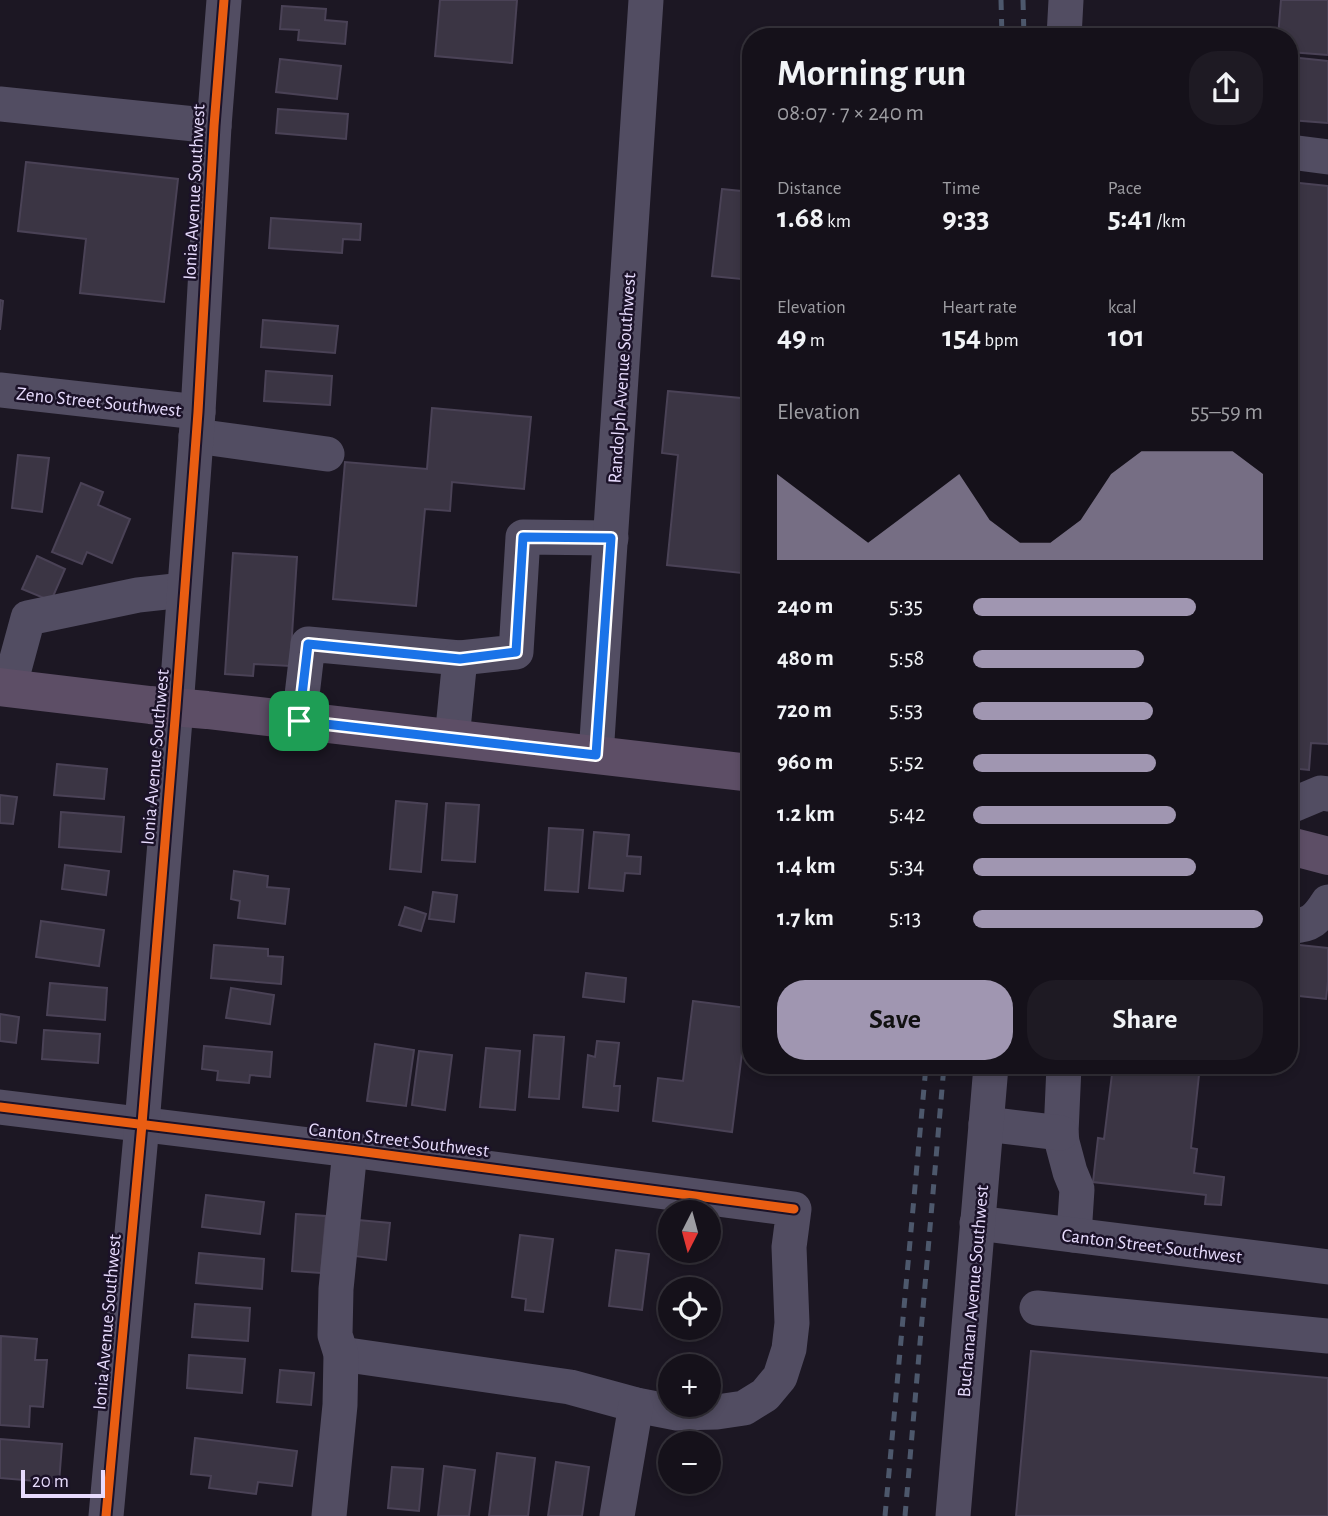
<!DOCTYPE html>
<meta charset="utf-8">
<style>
body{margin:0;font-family:"Alegreya Sans",sans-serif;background:#1e1a23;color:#f1f3f6;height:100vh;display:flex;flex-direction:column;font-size:26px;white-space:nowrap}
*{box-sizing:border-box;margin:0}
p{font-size:23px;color:#9d9da2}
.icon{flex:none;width:38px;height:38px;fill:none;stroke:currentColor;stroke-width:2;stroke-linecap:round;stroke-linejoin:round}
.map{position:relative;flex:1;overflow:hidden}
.side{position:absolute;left:742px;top:28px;width:556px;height:1046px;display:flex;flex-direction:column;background:#15111a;border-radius:28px;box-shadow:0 4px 10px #0003,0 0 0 2px #343139}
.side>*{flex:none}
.needle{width:46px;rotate:186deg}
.fabs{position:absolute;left:658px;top:1200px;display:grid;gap:14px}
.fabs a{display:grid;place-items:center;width:63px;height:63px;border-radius:50%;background:#15111a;box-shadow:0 4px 10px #0003,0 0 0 2px #343139;font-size:35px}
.scale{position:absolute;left:21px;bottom:18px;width:84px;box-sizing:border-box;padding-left:7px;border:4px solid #e7dbfd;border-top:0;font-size:19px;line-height:24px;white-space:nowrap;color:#e7dbfd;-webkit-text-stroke:5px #1b1228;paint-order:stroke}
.pin{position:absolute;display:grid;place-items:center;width:60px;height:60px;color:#fff;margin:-30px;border-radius:14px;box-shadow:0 4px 10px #0006}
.round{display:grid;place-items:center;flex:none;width:74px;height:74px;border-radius:28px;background:#1e1a23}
.overview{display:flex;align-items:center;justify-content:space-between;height:119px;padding:0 35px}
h1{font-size:38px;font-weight:600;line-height:52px}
.stats{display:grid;grid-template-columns:repeat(3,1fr);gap:10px;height:119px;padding:7px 35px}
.stats div{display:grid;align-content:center}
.stats b{font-size:30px;font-weight:600}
.stats small{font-size:19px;font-weight:400}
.stats p{font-size:19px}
.chart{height:196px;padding:14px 35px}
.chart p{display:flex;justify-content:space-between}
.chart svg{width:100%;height:126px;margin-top:7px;fill:#a096b1;opacity:.7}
.cta{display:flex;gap:14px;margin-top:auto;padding:14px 35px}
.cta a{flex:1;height:80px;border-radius:28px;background:#a096b1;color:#111;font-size:28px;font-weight:600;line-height:80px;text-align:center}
.cta a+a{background:#1e1a23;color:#f1f3f6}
ul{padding:0 35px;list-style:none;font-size:23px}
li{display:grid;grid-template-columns:112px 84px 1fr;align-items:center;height:52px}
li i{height:18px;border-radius:9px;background:#a096b1}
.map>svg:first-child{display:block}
.building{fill:#3b3544;stroke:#4a4256;stroke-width:2}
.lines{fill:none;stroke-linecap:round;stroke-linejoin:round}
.minor{stroke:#524d62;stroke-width:35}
.major{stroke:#5d4e66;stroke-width:38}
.rail{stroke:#4d586c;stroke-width:5;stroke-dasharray:10 9;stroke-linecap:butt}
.cycleway-casing{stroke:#1b1228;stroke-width:13}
.cycleway{stroke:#e95d12;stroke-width:9}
.route-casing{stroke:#fff;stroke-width:14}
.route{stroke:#1a73e8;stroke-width:9}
.labels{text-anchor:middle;stroke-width:5;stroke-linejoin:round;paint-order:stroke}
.street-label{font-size:19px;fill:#e7dbfd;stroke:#1b1228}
</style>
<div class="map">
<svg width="1328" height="1516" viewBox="0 0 1328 1516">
<rect width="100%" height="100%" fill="#1c1723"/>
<g class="building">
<polygon points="440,0 517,0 512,63 435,56"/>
<polygon points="1281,0 1328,0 1328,55 1290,52 1290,37 1278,37"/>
<polygon points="282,6 326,9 325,20 347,22 345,44 298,40 299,30 280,29"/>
<polygon points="1290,57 1328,61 1328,123 1290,120"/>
<polygon points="280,59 341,66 337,99 276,92"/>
<polygon points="278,109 348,114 346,139 276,133"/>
<polygon points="26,162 178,179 164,302 80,293 86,239 18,231"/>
<polygon points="1290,182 1328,186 1328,744 1311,743 1309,770 1290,768"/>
<polygon points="722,189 751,192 751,280 712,276"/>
<polygon points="271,218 361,224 360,240 343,239 342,253 269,248"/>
<polygon points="0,300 3,301 0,330"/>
<polygon points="263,320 338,326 335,353 261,347"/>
<polygon points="266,371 332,376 330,405 264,401"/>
<polygon points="668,391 751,399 751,574 667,565 678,455 662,453"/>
<polygon points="432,408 531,417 524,489 452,482 450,511 425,509 416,606 333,599 345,462 427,469"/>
<polygon points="18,455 49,458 42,512 12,508"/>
<polygon points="81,483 103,492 98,505 130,519 112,563 87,552 82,564 52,552"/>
<polygon points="233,553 297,557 290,666 254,664 253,676 225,674"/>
<polygon points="37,556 65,569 51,601 22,589"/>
<polygon points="57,764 107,769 104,799 54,795"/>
<polygon points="0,795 17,797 13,824 0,823"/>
<polygon points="396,801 427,804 421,872 390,869"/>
<polygon points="446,803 479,805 475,862 442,860"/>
<polygon points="61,812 124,817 121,852 59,847"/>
<polygon points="549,828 583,830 578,892 545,890"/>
<polygon points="594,832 629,835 627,856 641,857 640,874 625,873 623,891 589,888"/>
<polygon points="65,865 109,871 106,895 62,889"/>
<polygon points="234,871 268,876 267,887 289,889 285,924 238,918 240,901 231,899"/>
<polygon points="433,892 457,895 454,922 429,919"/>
<polygon points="405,907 426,914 421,931 399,925"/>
<polygon points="41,921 104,930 99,966 36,957"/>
<polygon points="1290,944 1328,948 1328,981 1326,999 1290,995"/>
<polygon points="214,945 268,949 268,956 283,957 281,984 211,978"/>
<polygon points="586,973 626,978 624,1002 583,997"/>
<polygon points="50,983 107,988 105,1020 47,1015"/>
<polygon points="231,988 274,995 270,1024 226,1018"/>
<polygon points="693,1001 748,1008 747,1015 751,1015 751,1046 743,1045 732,1132 653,1121 658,1078 683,1081"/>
<polygon points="0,1014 19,1017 16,1043 0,1041"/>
<polygon points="44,1030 100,1034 98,1063 42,1059"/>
<polygon points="534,1035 564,1037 559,1099 529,1097"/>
<polygon points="597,1041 619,1043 614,1086 620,1086 618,1111 583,1107 588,1055 595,1057"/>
<polygon points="375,1044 414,1050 406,1106 367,1101"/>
<polygon points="204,1046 272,1052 270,1077 250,1075 249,1083 217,1080 218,1071 202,1069"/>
<polygon points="486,1048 520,1051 515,1110 480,1107"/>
<polygon points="419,1051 452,1055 445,1110 412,1105"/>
<polygon points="1113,1066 1200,1066 1191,1148 1197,1149 1194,1173 1224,1177 1221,1205 1205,1204 1206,1195 1093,1182 1098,1138 1104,1139"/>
<polygon points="206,1195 264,1202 260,1234 202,1227"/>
<polygon points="296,1214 326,1216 321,1273 292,1271"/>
<polygon points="358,1220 390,1223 386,1260 354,1256"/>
<polygon points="520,1235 553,1239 543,1312 525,1310 526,1299 512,1297"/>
<polygon points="616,1250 649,1254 642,1310 609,1306"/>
<polygon points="199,1253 264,1259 262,1289 196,1283"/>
<polygon points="195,1304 250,1308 248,1341 192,1337"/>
<polygon points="1,1336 37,1339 35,1360 47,1360 43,1407 30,1406 29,1427 0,1425"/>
<polygon points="1031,1351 1328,1378 1328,1516 1016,1516"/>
<polygon points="189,1355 245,1359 242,1393 187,1388"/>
<polygon points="280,1370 314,1373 311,1405 277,1402"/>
<polygon points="195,1438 297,1451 292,1486 258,1482 256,1494 209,1488 211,1476 191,1474"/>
<polygon points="0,1439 62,1444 59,1483 0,1478"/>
<polygon points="497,1453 535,1458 528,1516 489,1516"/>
<polygon points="556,1462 589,1467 582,1516 548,1516"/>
<polygon points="444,1466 475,1470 469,1516 438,1516"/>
<polygon points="392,1467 423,1469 419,1511 388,1508"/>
</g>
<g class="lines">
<g class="minor">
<polyline points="1064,37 1066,0"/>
<polyline points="0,104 214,126"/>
<polyline points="1290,152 1328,157"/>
<polyline points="0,390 198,412"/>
<polyline points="196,436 327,454"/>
<polyline points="9,688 28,618 138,595 184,590"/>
<polyline points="299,721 308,644 460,658"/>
<polyline points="452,739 460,658 516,652 523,537 611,538"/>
<polyline points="596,755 646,0"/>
<polyline points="1290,806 1321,793 1328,794"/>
<path d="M1290 926C1311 926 1317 919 1328 902"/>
<polyline points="1064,1066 1061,1133 1062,1142 1070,1172 1077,1189 1074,1235"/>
<polyline points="0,1107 350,1150 794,1209 789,1247 792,1323 789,1349 780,1377 765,1395 744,1408 717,1412 677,1413 636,1405 570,1387 341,1354"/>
<polyline points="986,1124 1061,1133"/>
<polyline points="977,1223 1328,1267"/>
<polyline points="1037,1308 1328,1336"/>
<polyline points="106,1516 142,1124 176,707 198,412 214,126 224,0"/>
<polyline points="329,1516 340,1405 341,1354 335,1335 336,1289 350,1150"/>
<polyline points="617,1516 636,1405"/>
<polyline points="953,1516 991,1066"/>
</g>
<g class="major">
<polyline points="0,687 150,705 207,710 751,773"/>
<polyline points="1290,846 1328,856"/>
</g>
<g class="rail">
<polyline points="1001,0 1002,37"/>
<polyline points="1023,0 1024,37"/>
<polyline points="885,1516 926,1066"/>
<polyline points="905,1516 944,1066"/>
</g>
<g class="cycleway-casing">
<g id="cycleway">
<polyline points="0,1107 350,1150 794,1209"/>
<polyline points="106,1516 142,1124 176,707 198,412 214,126 224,0"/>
</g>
</g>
<use href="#cycleway" class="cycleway"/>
</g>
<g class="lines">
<g class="route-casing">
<polygon id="route" points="523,537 611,538 596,755 299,721 308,644 460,659 516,652"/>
</g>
<use href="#route" class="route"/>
</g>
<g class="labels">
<g class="street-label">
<text transform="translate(193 192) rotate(-87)" y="7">Ionia Avenue Southwest</text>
<text transform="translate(621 378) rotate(-86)" y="7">Randolph Avenue Southwest</text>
<text transform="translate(99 401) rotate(6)" y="7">Zeno Street Southwest</text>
<text transform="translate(154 757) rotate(-85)" y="7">Ionia Avenue Southwest</text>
<text transform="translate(399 1139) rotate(7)" y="7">Canton Street Southwest</text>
<text transform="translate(1152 1245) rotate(7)" y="7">Canton Street Southwest</text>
<text transform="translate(972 1291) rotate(-85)" y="7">Buchanan Avenue Southwest</text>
<text transform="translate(106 1322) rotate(-85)" y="7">Ionia Avenue Southwest</text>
</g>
</g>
</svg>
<div class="fabs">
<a><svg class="needle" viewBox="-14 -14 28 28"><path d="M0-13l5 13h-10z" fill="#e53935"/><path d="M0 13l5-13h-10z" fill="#9d9da2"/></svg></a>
<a><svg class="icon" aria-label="locate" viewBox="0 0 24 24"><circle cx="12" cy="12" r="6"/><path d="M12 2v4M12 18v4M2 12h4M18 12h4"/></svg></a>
<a>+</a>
<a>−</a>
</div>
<div class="scale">20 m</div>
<div class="pin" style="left:299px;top:721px;background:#1e9e55"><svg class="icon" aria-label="arrive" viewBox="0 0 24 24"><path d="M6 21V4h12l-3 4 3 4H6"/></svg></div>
<section class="side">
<div class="overview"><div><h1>Morning run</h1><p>08:07 · 7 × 240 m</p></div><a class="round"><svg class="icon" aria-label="share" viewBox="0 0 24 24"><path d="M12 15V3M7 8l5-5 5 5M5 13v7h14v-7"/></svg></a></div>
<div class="stats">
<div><p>Distance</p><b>1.68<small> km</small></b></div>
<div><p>Time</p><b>9:33</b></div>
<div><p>Pace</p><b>5:41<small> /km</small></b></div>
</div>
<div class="stats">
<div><p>Elevation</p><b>49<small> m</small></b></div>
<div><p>Heart rate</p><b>154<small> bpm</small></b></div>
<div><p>kcal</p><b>101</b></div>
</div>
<div class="chart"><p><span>Elevation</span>55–59 m</p>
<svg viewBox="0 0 160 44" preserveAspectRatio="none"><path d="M0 44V14L10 22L20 30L30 38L40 30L50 22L60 14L70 30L80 38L90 38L100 30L110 14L120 6L130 6L140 6L150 6L160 14V44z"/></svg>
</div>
<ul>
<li><b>240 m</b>5:35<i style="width:77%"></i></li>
<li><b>480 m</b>5:58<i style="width:59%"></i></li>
<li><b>720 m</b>5:53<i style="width:62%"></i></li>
<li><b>960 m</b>5:52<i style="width:63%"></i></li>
<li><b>1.2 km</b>5:42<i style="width:70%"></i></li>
<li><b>1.4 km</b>5:34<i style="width:77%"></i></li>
<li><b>1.7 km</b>5:13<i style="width:100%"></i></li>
</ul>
<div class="cta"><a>Save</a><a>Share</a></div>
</section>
</div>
